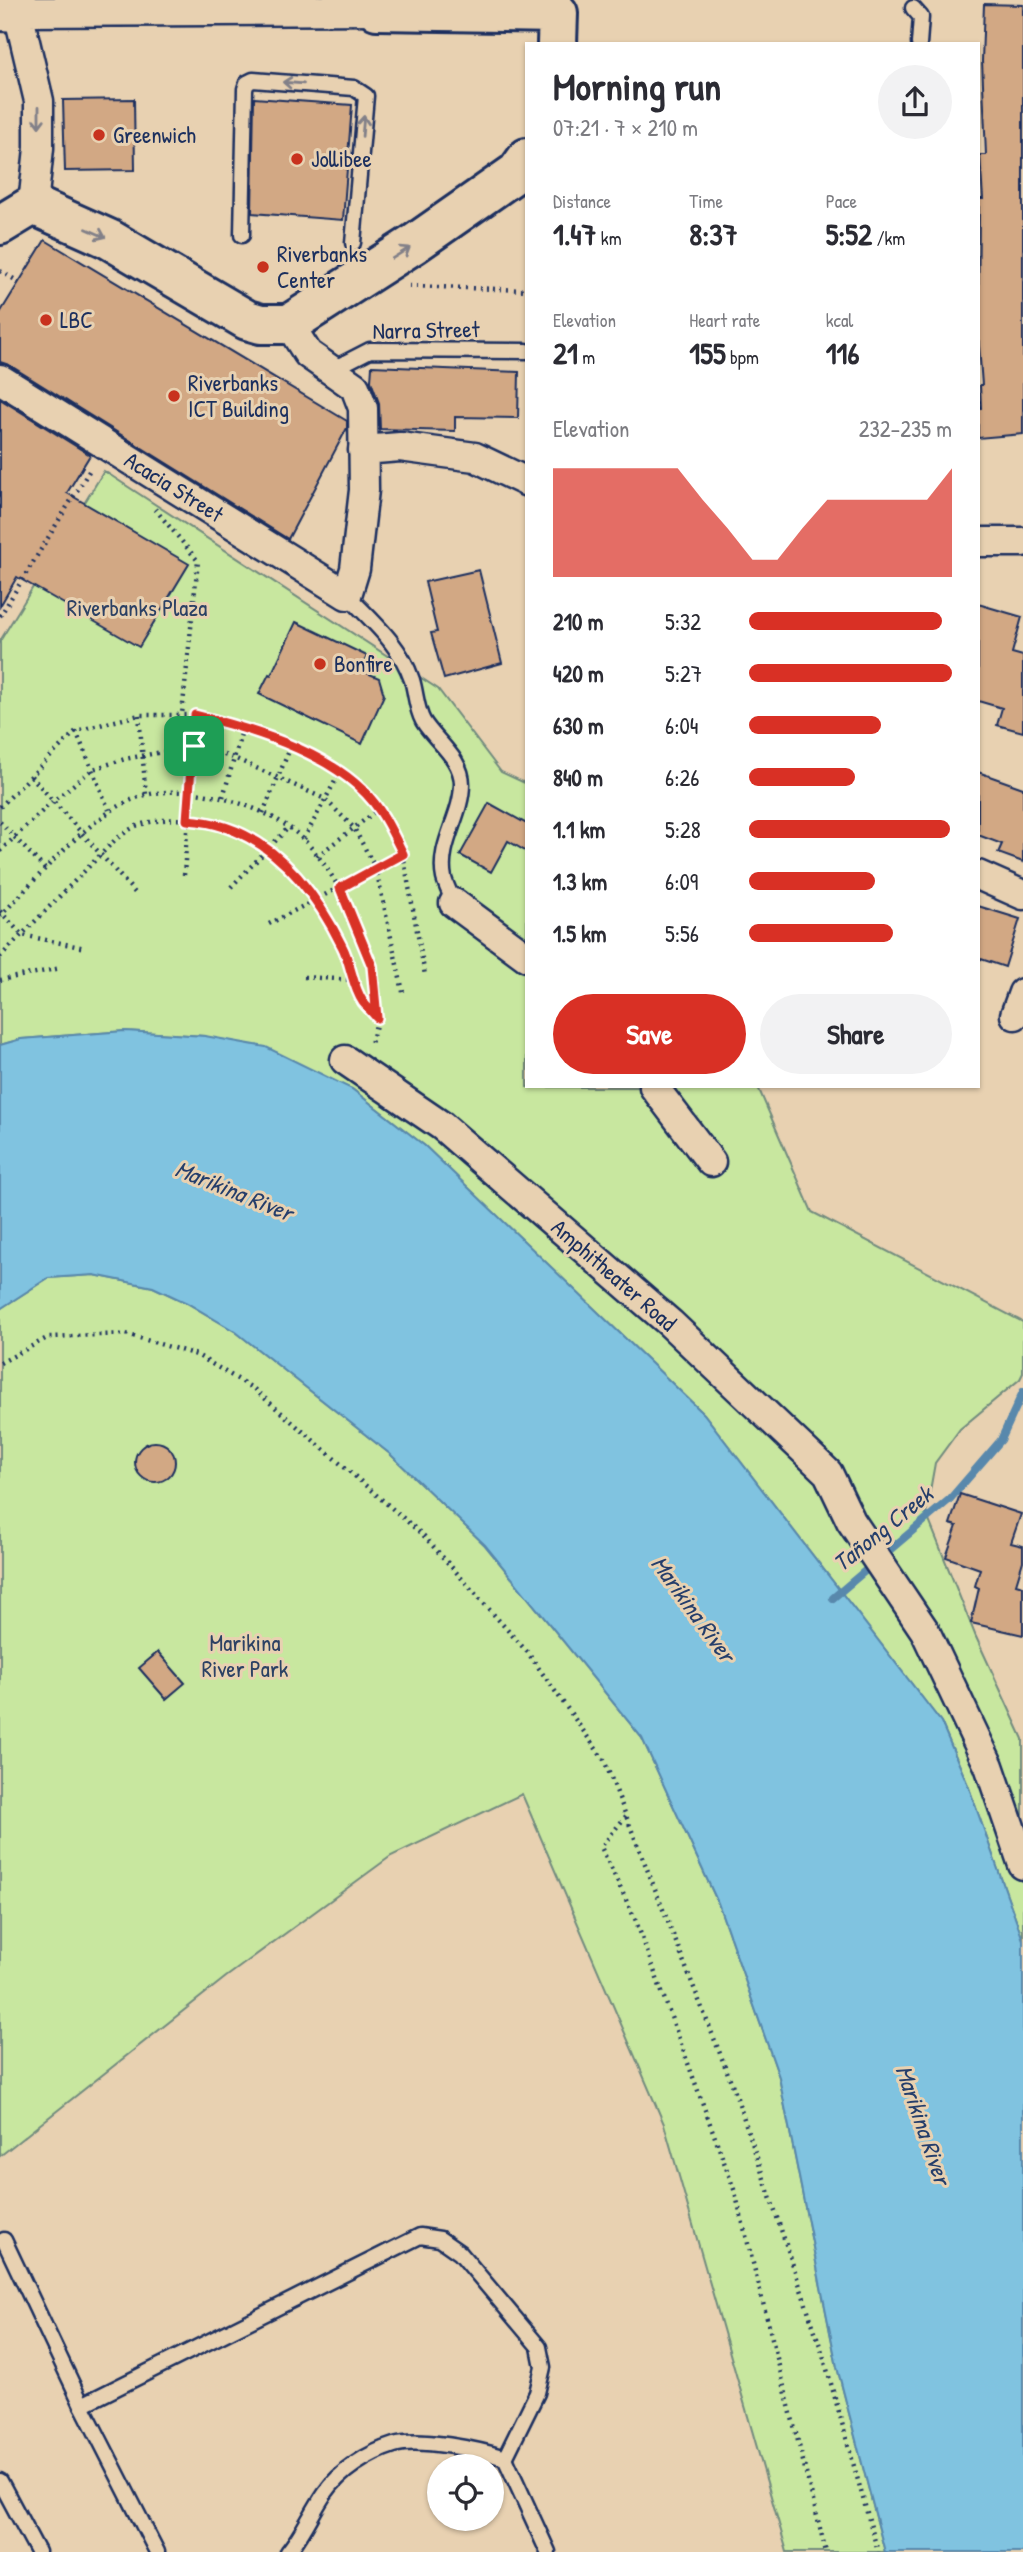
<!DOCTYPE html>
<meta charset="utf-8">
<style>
body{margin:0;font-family:"Patrick Hand",sans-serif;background:#f2f2f3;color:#2b2b33;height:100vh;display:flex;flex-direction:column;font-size:26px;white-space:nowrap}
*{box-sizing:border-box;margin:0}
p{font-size:23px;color:#7c7c81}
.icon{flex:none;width:38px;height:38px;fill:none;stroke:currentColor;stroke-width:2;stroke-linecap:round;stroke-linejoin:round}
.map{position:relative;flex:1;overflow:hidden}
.drawer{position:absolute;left:525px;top:42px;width:455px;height:1046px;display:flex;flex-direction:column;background:#fff;border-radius:0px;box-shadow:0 2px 5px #0004}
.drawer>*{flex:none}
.buttons{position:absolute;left:427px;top:2454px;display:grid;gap:14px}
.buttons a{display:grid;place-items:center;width:77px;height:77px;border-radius:50%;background:#fff;box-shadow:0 2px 5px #0004;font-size:35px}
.pin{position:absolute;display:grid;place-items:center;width:60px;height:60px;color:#fff;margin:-30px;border-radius:14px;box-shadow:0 4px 10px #0006}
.round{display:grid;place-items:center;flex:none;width:74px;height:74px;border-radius:37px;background:#f2f2f3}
.summary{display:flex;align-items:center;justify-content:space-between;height:119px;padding:0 28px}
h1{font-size:38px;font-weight:800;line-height:52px}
.stats{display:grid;grid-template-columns:repeat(3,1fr);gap:10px;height:119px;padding:7px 28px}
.stats div{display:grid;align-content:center}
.stats b{font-size:30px;font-weight:800}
.stats small{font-size:19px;font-weight:400}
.stats p{font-size:19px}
.chart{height:196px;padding:14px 28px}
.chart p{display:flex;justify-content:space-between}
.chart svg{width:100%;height:126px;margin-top:7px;fill:#d93025;opacity:.7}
.cta{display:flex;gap:14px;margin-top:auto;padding:14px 28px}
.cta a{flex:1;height:80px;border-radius:42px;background:#d93025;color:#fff;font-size:28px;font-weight:800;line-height:80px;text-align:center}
.cta a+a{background:#f2f2f3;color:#2b2b33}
ul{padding:0 28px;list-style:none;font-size:23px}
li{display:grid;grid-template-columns:112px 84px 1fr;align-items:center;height:52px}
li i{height:18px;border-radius:9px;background:#d93025}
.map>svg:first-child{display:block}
.green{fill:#c8e79f;stroke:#728b7e;stroke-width:2}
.water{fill:#80c3e0;stroke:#5888ac;stroke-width:2}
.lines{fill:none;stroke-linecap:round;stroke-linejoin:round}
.stream{stroke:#5888ac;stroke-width:8}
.building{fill:#d2a884;stroke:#1b2f5e;stroke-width:2}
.lane-casing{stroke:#1b2f5e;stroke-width:19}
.street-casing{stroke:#1b2f5e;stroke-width:33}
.secondary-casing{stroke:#1b2f5e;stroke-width:44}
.path{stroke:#1b2f5e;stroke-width:4.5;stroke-dasharray:2 5;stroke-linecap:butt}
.lane{stroke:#e8d1b1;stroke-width:14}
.street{stroke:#e8d1b1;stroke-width:28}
.secondary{stroke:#e8d1b1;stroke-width:38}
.oneway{stroke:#828088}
.route-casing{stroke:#fff;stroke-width:14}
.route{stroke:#d93025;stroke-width:9}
.poi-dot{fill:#c8321e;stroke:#e8d1b1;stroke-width:2.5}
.labels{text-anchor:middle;stroke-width:6;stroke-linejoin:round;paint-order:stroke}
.poi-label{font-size:23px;fill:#1b2f5e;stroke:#e8d1b1;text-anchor:start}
.street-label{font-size:23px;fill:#1b2f5e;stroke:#e8d1b1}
.park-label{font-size:23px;fill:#2c4164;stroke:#e8d1b1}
.water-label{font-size:24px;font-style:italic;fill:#253e6b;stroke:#e8d1b1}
</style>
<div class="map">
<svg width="1023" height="2552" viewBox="0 0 1023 2552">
<rect width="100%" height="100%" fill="#e8d1b1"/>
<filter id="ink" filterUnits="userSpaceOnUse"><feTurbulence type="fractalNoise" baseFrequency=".0143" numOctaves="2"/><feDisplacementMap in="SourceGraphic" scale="14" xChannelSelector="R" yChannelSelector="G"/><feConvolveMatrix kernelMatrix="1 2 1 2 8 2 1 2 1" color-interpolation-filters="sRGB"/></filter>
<g filter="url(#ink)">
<g class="green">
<polygon points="104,471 438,689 501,772 527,784 527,1087 758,1087 812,1212 1023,1322 1023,1373 1020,1379 960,1429 935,1463 926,1513 976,1637 1023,1739 1023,1940 968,1785 941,1722 704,1414 425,1146 352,1089 205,1036 125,1031 21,1039 0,1045 0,641"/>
<polygon points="94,1275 153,1287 187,1303 236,1332 390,1454 485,1545 642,1738 718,1903 779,2077 837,2367 885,2552 787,2552 664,2124 522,1794 391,1856 226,1977 0,2156 0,1309 48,1278"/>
</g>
<polygon class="water" points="125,1031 205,1036 266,1047 352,1089 425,1146 704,1414 941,1722 968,1785 1023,1940 1023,2552 885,2552 837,2367 779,2077 718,1903 642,1738 485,1545 390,1454 236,1332 187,1303 153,1287 94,1275 48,1278 0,1309 0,1045 21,1039"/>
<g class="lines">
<polyline class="stream" points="833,1598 950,1499 1001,1440 1023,1392"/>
</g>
<g class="building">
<polygon points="984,4 1023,5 1023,434 978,438 978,408 981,408 980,385 982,385 978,333 979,199 983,199 980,155 986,155 982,61"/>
<polygon points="254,98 352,105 343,220 252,213"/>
<polygon points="134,99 135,170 65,171 63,100"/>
<polygon points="45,240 347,421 347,428 288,539 9,365 0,362 0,313"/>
<polygon points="372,366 519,372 518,418 455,417 455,431 380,429 379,403 371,381"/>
<polygon points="0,399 90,455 67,493 189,564 139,647 17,577 0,606"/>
<polygon points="479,570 502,663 444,679 431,633 437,632 425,582"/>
<polygon points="978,604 1022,617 1012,653 1023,656 1023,732 997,725 1002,708 978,701"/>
<polygon points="296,622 367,656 360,670 379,678 384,695 362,744 259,694 269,674 271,675"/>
<polygon points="978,772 1023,788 1023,862 998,853 1002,844 978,835"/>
<polygon points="489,803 527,824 527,852 508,841 491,872 460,855"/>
<polygon points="978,906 1020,919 1005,967 978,958"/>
<circle cx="155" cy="1462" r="20"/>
<polygon points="960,1494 1021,1514 1011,1543 1023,1546 1023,1561 1016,1584 1023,1586 1023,1635 971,1623 979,1588 975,1586 980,1569 946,1557 957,1526 950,1524"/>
<polygon points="158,1652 185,1683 166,1699 139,1668"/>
</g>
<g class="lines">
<g class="lane-casing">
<g id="lane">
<polyline points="913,8 921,17 919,44"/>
<polyline points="242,235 245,89 247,83 253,80 354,88 366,96 353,243"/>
<polyline points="331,370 370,350 527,351"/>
<path d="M347 595C372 621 400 644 412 680 416 693 416 708 423 721 435 741 462 758 462 784 462 816 437 845 444 878 446 886 451 895 454 903"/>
<polyline points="4,2240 82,2405 157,2552"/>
<polyline points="82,2405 420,2236 440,2239 460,2253 539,2347 543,2367 537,2393 505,2458"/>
<polyline points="0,2481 38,2552"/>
<path d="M288 2552C303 2534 312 2512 325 2493 340 2471 368 2453 394 2445 419 2437 480 2450 505 2458L548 2552"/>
</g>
</g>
<g class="street-casing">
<g id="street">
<polyline points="33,205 39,148 39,101 18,12 377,10"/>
<polyline points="0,379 347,595 355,569 364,490 363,408 355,387 308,354 289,324"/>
<polyline points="363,450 400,447 475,457 527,482"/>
<polyline points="978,542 1023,542"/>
<polyline points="978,875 1023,895"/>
<polyline points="454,903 527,957"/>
<polyline points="1015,1015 1023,993"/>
<polyline points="345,1060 442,1126 670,1323 828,1473 851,1521 925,1631 989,1766 1023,1865"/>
<polyline points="654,1087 711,1162"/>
</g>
</g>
<g class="secondary-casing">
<g id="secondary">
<polyline points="374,0 377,10 558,13 557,44"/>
<polyline points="0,11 18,12 16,0"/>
<polyline points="0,225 33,205 109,239 247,320 261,324 289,324 414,244 517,172 527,158"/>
</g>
</g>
<g class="path">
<polyline points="0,271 19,282"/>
<polyline points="409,286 527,290"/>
<polyline points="155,509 198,561 182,714"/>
<polyline points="0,616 91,468"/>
<polyline points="139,715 146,795"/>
<polyline points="76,731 109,810"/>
<polyline points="31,776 136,894"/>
<polyline points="223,797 243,727"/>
<polyline points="0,807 76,731 139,715 195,715 243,727 341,770 379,809 403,854 425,975"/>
<polyline points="263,813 291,746"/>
<polyline points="0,822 46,870"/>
<polyline points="304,839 341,770"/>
<polyline points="0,851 53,801 93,769 125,759 194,746 234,758 325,799 354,828 376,869 403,992"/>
<polyline points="317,856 379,809"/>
<polyline points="184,875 195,715"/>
<polyline points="231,887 288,828"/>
<polyline points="0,911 22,935 85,948"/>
<path d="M0 916C39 878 93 808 146 795 192 783 271 806 304 840 342 878 381 964 377 1018 376 1027 373 1036 371 1044"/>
<polyline points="269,924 403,854"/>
<path d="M0 957 116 839C123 834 131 828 139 825 193 808 257 831 295 872 315 893 329 920 342 945 351 962 352 984 362 1000 366 1006 372 1011 376 1016"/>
<polyline points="304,977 355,980"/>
<polyline points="0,980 61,968"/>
<polyline points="0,1363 49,1337 126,1334 197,1355 254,1389 424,1536 528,1653 604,1760 734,2089 823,2355 878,2552"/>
<polyline points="626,1816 601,1847 636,1921 735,2192 826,2552"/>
</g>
<use href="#lane" class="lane"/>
<use href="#street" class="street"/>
<use href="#secondary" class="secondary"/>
</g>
<defs><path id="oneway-shaft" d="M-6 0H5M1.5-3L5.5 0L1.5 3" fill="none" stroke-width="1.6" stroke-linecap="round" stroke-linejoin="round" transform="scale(1.75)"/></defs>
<g class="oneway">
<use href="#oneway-shaft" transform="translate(293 83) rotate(-175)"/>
<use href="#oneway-shaft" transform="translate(39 117) rotate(90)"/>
<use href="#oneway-shaft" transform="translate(363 126) rotate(-85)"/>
<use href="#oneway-shaft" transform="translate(96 233) rotate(24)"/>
<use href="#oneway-shaft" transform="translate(401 253) rotate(-32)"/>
</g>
</g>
<g class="lines" filter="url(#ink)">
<g class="route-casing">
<path id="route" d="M195 715C256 730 344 756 380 811 389 824 396 840 403 854L340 888 372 966 377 1018C373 1013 367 1007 363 1002 352 986 351 963 342 946 311 883 263 824 187 820Z"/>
</g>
<use href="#route" class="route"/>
</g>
<g class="poi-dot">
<circle cx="99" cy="135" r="7"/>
<circle cx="297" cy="159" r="7"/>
<circle cx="263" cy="267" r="7"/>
<circle cx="46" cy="320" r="7"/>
<circle cx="174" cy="396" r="7"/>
<circle cx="320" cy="664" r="7"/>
</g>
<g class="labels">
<g class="poi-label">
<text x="113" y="143">Greenwich</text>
<text x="311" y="167">Jollibee</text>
<text x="277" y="262">Riverbanks<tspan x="277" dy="26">Center</tspan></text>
<text x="60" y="328">LBC</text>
<text x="188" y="391">Riverbanks<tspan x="188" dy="26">ICT Building</tspan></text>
<text x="334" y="672">Bonfire</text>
</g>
<g class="street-label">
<text transform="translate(426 330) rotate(-1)" y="8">Narra Street</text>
<text transform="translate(174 487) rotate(32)" y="8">Acacia Street</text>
<text transform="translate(614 1275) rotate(41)" y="8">Amphitheater Road</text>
</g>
<g class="park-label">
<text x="137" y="616">Riverbanks Plaza</text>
<text x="245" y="1651">Marikina<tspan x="245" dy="26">River Park</tspan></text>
</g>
<g class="water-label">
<text transform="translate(234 1191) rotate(22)" y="8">Marikina River</text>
<text transform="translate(883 1529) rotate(-39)" y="8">Tañong Creek</text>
<text transform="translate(693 1609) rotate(54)" y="8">Marikina River</text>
<text transform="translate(923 2125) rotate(71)" y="8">Marikina River</text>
</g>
</g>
</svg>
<div class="buttons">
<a><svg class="icon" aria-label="locate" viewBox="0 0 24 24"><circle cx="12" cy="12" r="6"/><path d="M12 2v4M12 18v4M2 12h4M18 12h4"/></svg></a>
</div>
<div class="pin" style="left:194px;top:746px;background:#1e9e55"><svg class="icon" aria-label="arrive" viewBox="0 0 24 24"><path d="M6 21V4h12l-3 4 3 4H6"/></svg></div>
<section class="drawer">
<div class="summary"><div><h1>Morning run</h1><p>07:21 · 7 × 210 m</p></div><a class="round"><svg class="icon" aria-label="share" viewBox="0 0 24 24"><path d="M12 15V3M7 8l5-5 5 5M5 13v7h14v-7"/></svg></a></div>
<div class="stats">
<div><p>Distance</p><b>1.47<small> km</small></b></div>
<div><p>Time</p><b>8:37</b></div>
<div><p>Pace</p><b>5:52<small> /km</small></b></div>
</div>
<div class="stats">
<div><p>Elevation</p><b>21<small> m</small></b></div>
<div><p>Heart rate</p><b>155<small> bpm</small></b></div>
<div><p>kcal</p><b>116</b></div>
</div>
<div class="chart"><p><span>Elevation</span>232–235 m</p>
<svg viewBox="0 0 160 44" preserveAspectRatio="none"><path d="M0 44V6L10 6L20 6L30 6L40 6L50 6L60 17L70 27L80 38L90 38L100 27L110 17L120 17L130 17L140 17L150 17L160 6V44z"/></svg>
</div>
<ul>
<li><b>210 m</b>5:32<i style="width:95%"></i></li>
<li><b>420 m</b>5:27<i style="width:100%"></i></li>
<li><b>630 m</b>6:04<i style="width:65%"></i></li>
<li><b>840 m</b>6:26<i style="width:52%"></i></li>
<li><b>1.1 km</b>5:28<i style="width:99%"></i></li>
<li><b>1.3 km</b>6:09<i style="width:62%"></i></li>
<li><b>1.5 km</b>5:56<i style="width:71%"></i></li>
</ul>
<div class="cta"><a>Save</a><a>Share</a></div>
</section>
</div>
